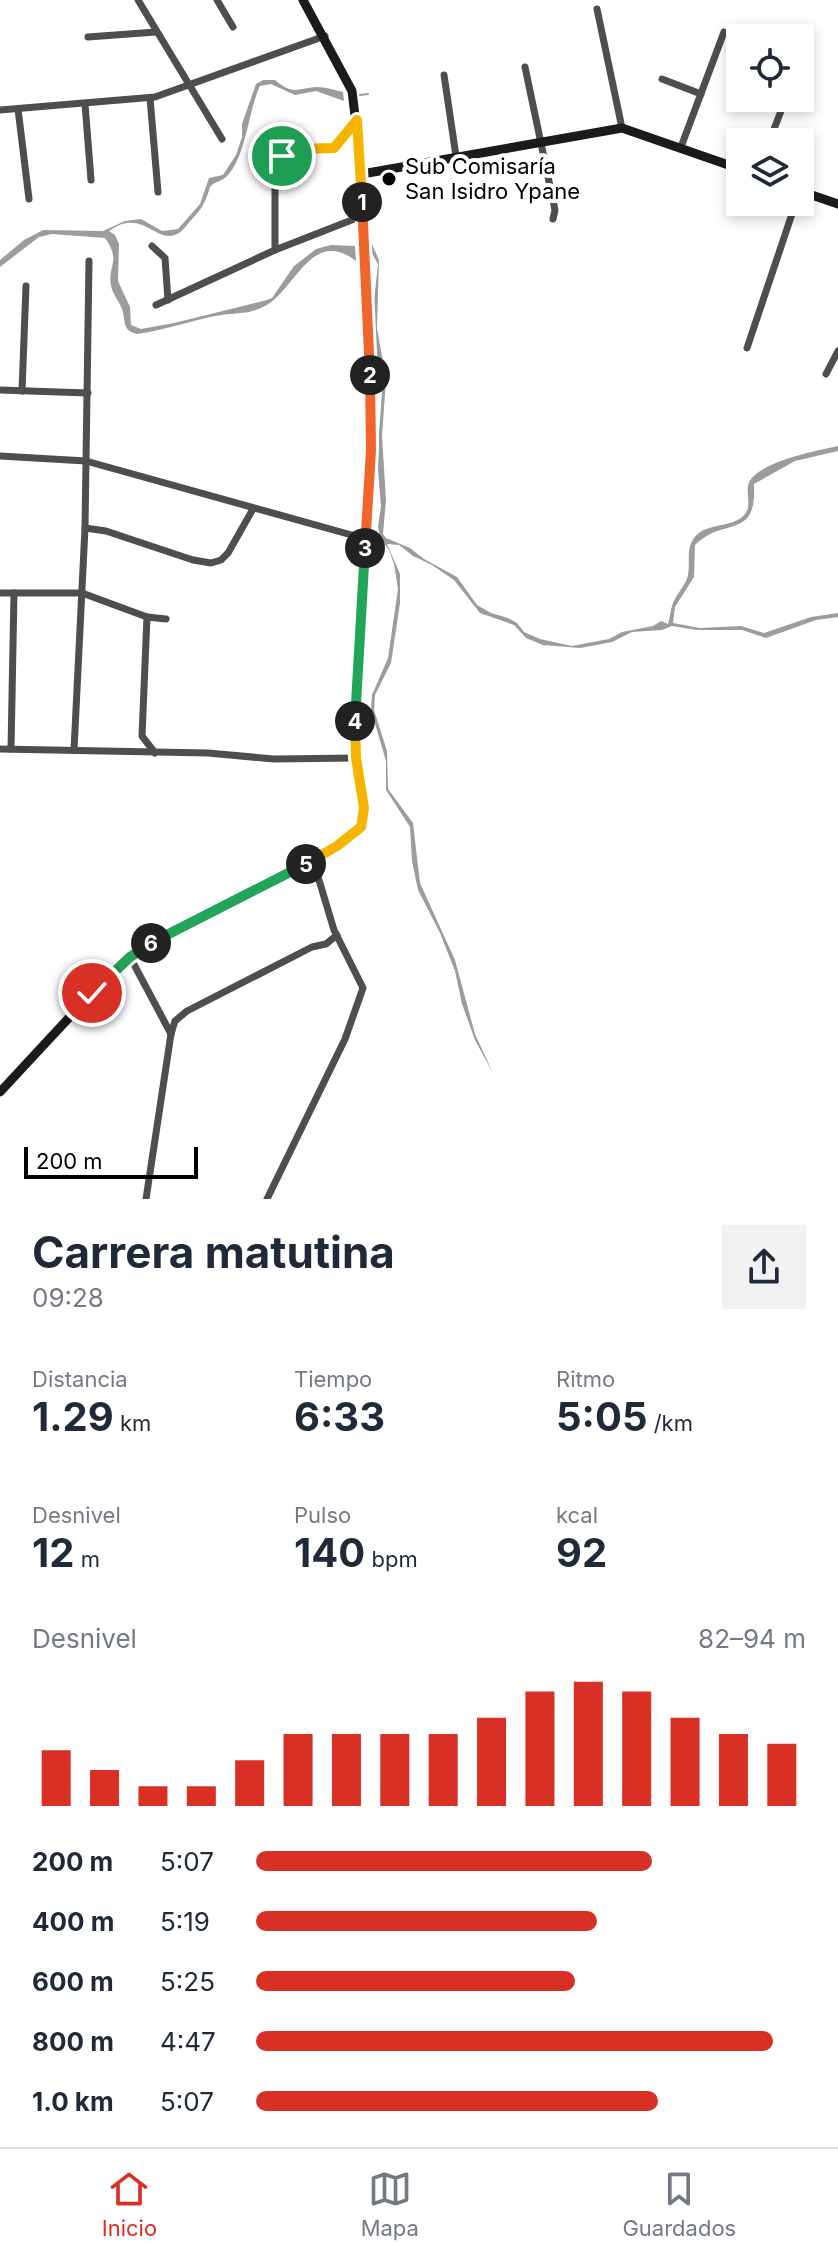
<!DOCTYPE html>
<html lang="es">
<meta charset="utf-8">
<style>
body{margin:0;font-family:Inter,sans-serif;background:#f2f2f3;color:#1f2937;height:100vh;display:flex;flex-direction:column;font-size:30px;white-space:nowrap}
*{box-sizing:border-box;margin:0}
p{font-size:26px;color:#747a83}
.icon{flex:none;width:44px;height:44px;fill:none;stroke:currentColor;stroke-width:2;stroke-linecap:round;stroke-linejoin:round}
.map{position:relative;height:1199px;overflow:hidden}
.panel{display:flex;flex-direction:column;background:#fff;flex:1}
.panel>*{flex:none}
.fabs{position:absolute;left:726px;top:24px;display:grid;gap:16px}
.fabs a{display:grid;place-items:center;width:88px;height:88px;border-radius:0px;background:#fff;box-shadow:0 4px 12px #0003;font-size:40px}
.scale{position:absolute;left:24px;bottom:20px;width:174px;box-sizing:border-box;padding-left:8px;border:4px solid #000;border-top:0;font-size:22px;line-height:28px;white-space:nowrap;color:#000;-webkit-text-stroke:6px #fff;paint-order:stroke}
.pin{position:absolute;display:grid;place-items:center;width:68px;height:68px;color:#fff;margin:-34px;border:4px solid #fff;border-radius:50%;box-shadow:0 2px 8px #0007}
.km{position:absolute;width:40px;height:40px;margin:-20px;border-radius:50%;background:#222;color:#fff;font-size:22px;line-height:40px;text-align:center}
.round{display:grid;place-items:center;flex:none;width:84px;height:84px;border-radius:0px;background:#f2f2f3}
.overview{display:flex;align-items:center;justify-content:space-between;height:136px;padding:0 32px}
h1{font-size:44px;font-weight:700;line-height:60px}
.metrics{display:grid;grid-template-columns:repeat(3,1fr);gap:12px;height:136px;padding:8px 32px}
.metrics div{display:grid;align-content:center}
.metrics b{font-size:40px;font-weight:700}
.metrics small{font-size:22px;font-weight:400}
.metrics p{font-size:22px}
.chart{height:224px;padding:16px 32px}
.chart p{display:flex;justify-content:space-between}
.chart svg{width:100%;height:144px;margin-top:8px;stroke:#d93025;stroke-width:6}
ul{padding:0 32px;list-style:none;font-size:26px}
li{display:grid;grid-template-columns:128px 96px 1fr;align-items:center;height:60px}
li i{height:20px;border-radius:10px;background:#d93025}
.tab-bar{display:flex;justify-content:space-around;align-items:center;height:112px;border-top:2px solid #e0e1e3;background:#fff;font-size:22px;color:#747a83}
.tab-bar a{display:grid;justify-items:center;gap:4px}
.tab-bar .current{color:#d93025}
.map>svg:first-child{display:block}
.water{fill:#9c9c9c}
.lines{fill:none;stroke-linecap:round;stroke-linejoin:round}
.stream{stroke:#9c9c9c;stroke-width:2}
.street{stroke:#4e4e4e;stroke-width:7}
.secondary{stroke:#1b1b1b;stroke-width:9}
.split-1-casing{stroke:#fff;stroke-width:16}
.split-2-casing{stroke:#fff;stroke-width:16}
.split-3-casing{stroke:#fff;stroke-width:16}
.split-4-casing{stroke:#fff;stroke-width:16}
.split-5-casing{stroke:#fff;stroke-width:16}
.split-6-casing{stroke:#fff;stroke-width:16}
.split-7-casing{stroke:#fff;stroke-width:16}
.split-1{stroke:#f5b400;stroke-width:10}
.split-2{stroke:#f0652b;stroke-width:10}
.split-3{stroke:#f0652b;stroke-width:10}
.split-4{stroke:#22a559;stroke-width:10}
.split-5{stroke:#f5b400;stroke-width:10}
.split-6{stroke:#22a559;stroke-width:10}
.split-7{stroke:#22a559;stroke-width:10}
.poi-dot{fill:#000;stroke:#fff;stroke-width:3}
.labels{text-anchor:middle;stroke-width:8;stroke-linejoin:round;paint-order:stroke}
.poi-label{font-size:22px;fill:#000;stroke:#fff;text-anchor:start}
</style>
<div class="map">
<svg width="838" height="1199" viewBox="0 0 838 1199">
<rect width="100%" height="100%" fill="#fff"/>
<g class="water">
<path d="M263 80H275C294 96 296 88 317 87 326 87 334 90 343 92L344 101 316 91 295 95 271 84 260 86C248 111 246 159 226 177 221 182 215 181 210 187 206 201 202 209 192 219 188 223 184 230 179 233 157 247 143 206 109 231L115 235 119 244 118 281 130 307 131 325 141 329 174 323 267 300 272 298 294 266 316 249 331 245 355 246 356 261C310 226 295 293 263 307 250 314 235 313 221 315 192 320 166 330 137 334 122 331 126 321 122 309 119 301 113 295 111 286 107 265 122 262 105 238L52 234 39 237 0 267V260L24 240 43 230 103 231 125 221 141 219 162 231 178 229 200 204 209 178 223 175 236 155 242 137V124L256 84Z"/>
<path d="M369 186 371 242 379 260 377 328 386 379 382 436 386 500 383 534 386 538 410 548 424 559 457 577 477 605 491 613 508 618 517 623 524 632 540 639 572 646 609 639 622 632 653 626 661 621 668 624C670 618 670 612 672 606 675 596 683 588 687 579 692 563 683 545 699 533 712 523 735 527 745 514 753 504 743 489 751 479 767 460 815 451 838 446V451L795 461 754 484C757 541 724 516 695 545L694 577 675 607 673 623 700 628 741 626 764 633 811 617 838 613V617L816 620 766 638 742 630H697L672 626 662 630 632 632 612 642 580 648 543 645 526 638 514 625 480 613 454 580 432 565 413 556 399 545 387 544 400 574V603L391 663 375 695 374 710 387 751 388 789 413 823 420 883 455 960 475 1034 493 1073 475 1040 462 1004 455 971 440 933 418 890 412 861 410 827 386 790V761L371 710 372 695 388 658 398 589 394 564 389 550 380 538 378 527 381 506 377 459 382 393 372 319 378 264 368 246Z"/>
</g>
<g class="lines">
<polyline class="stream" points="360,95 368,94"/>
<g class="street">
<polyline points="138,0 222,139"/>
<polyline points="217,0 233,27"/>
<polyline points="597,9 622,128"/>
<polyline points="88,37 156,32"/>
<polyline points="525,67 555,210 553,219"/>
<polyline points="444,75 456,156"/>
<polyline points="662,79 701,94"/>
<polyline points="150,98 158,192"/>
<polyline points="85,104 91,180"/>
<polyline points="18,109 29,199"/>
<polyline points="0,110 155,97 325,36"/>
<polyline points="769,142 786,98"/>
<polyline points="681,147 724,32"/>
<polyline points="152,246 165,258 168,300"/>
<path d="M275 250V165C286 144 314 148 334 148L356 121"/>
<polyline points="156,305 275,250 362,216"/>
<polyline points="747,348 796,202"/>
<polyline points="826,374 838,351"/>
<polyline points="0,390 88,393"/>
<polyline points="22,391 26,286"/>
<polyline points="0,456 86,461 366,539"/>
<polyline points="85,528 106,531 193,560 211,563 221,560 228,553 253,509"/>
<polyline points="0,593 82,593 147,617 166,619"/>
<polyline points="147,617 142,736 155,753"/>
<polyline points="0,749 208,753 274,759 356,758"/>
<polyline points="11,749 14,593"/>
<polyline points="74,750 85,528 89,261"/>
<polyline points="130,957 171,1034"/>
<polyline points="146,1199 171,1034 175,1021 187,1011 312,947 326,944 337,935"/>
<polyline points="267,1199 345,1039 363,988 334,930 313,860"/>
</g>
<g class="secondary">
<polyline points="362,174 622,128 740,169"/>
<polyline points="800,191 838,204"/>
<polyline points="0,1092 92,993 130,957 167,934 313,860 356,833 363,819 363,797 356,758 355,713 371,450 362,174 352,91 303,0"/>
</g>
</g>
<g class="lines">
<g class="split-1-casing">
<polyline id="split-1" points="282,156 299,149 334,148 357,120 362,202"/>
</g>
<g class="split-2-casing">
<polyline id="split-2" points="362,202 370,375"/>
</g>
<g class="split-3-casing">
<polyline id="split-3" points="365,548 371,450 370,375"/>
</g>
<g class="split-4-casing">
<polyline id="split-4" points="355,721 365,548"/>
</g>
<g class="split-5-casing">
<polyline id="split-5" points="306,864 337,846 361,827 364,808 356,758 355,721"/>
</g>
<g class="split-6-casing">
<polyline id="split-6" points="151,943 306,864"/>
</g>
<g class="split-7-casing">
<polyline id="split-7" points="92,993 130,957 151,943"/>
</g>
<use href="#split-1" class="split-1"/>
<use href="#split-2" class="split-2"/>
<use href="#split-3" class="split-3"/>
<use href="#split-4" class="split-4"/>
<use href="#split-5" class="split-5"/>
<use href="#split-6" class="split-6"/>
<use href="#split-7" class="split-7"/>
</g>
<circle class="poi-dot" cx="389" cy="179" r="8"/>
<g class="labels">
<g class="poi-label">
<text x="405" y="174">Sub Comisaría<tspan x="405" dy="25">San Isidro Ypane</tspan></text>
</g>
</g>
</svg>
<div class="fabs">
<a><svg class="icon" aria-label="locate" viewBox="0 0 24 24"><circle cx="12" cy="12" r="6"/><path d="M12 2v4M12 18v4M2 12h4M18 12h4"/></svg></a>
<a><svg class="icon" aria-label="layers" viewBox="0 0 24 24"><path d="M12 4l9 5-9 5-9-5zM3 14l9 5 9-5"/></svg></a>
</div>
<div class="scale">200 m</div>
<div class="pin" style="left:282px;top:156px;background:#1e9e55"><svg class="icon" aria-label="arrive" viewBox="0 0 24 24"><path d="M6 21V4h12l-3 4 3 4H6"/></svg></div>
<div class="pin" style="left:92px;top:993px;background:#d93025"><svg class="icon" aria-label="check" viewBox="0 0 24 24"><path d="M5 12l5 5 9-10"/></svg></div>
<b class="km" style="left:362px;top:202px">1</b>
<b class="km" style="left:370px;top:375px">2</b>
<b class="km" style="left:365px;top:548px">3</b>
<b class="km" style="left:355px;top:721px">4</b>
<b class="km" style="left:306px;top:864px">5</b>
<b class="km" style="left:151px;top:943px">6</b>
</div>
<section class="panel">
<div class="overview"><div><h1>Carrera matutina</h1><p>09:28</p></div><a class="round"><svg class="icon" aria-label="share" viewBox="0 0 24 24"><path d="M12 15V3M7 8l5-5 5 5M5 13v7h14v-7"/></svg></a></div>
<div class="metrics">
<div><p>Distancia</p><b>1.29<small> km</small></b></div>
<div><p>Tiempo</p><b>6:33</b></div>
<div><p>Ritmo</p><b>5:05<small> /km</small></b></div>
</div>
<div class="metrics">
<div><p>Desnivel</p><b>12<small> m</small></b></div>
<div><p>Pulso</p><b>140<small> bpm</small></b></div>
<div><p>kcal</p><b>92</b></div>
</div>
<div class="chart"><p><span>Desnivel</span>82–94 m</p>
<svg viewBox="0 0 160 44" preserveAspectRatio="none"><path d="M5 44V27M15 44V33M25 44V38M35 44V38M45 44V30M55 44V22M65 44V22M75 44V22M85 44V22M95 44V17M105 44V9M115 44V6M125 44V9M135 44V17M145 44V22M155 44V25"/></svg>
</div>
<ul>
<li><b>200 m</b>5:07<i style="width:72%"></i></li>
<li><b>400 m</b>5:19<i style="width:62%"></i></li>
<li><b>600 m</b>5:25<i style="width:58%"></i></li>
<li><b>800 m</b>4:47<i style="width:94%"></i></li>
<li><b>1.0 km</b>5:07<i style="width:73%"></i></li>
</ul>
</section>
<nav class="tab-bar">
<a class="current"><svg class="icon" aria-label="home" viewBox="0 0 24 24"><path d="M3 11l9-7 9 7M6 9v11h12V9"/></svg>Inicio</a>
<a><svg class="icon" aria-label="map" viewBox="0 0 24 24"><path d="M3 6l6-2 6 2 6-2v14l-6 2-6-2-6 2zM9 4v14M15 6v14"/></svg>Mapa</a>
<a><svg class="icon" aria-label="saved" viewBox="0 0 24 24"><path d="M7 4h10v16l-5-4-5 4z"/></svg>Guardados</a>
</nav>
